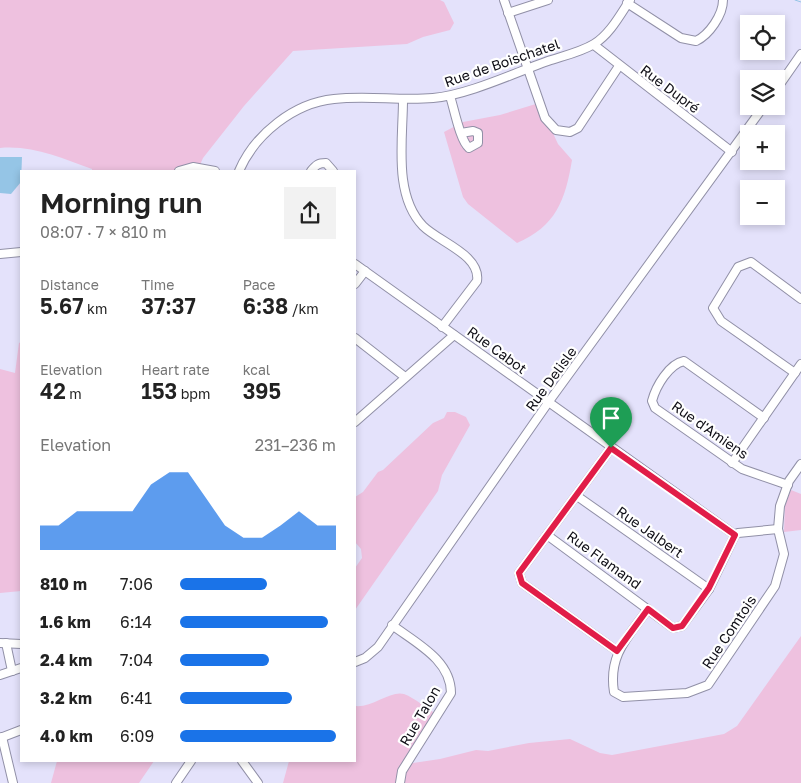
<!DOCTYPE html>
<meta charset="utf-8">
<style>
body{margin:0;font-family:"Golos Text",sans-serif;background:#f2f2f2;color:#222;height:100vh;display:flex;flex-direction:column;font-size:19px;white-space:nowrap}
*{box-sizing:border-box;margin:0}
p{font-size:16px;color:#767676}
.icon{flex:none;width:28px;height:28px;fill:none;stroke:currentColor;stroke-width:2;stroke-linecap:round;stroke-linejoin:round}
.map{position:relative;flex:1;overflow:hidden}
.panel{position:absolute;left:20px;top:170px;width:336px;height:592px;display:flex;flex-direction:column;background:#fff;border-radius:0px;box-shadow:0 2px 8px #0003}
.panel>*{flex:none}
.controls{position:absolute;left:740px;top:15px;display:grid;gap:10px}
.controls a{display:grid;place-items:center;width:45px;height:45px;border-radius:0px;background:#fff;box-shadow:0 2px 8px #0003;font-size:25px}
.pin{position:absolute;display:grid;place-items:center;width:42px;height:42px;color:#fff;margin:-51px -21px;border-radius:50% 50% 50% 0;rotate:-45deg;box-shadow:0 0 5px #0007}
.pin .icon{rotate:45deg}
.round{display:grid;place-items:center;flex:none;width:52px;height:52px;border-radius:0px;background:#f2f2f2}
.summary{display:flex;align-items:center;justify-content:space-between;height:85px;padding:0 20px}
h1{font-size:28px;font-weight:600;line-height:38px}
.stats{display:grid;grid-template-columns:repeat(3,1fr);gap:8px;height:85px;padding:5px 20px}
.stats div{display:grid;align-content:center}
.stats b{font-size:21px;font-weight:600}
.stats small{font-size:14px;font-weight:400}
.stats p{font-size:14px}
.chart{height:140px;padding:10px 20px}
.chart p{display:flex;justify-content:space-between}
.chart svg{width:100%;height:90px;margin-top:5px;fill:#1a73e8;opacity:.7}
ul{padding:0 20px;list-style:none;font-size:16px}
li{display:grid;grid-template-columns:80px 60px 1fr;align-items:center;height:38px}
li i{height:12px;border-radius:6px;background:#1a73e8}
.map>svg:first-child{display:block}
.green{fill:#eec1df}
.water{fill:#95c5e6}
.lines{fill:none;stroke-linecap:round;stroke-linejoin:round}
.stream{stroke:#95c5e6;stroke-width:1}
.minor-casing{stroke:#9190a7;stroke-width:10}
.minor{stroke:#fff;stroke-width:8}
.route-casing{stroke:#fff;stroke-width:10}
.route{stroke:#e11d48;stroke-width:6}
.labels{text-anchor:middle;stroke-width:4.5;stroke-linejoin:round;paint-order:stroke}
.street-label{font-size:14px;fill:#0f0e16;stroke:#fff}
</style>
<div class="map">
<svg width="801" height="783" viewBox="0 0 801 783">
<rect width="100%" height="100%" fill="#e4e2fb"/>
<g class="green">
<path d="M0 0H440L444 2 454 23 450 30 423 37 407 44 293 51 244 106 203 158 199 167 211 171H92V169C61 158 33 145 0 148Z"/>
<path d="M539 103 558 144 572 160C565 201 556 226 517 243L468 204 463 197 444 132 463 122 500 115Z"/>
<polygon points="21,342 21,591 0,593 0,369 15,373 19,343"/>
<polygon points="447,412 455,412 466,417 470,425 442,475 438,491 355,610 355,568 362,558 361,549 355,542 355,497 363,492 378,472 383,470 433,423 444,418"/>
<polygon points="791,490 801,494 801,530 784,532 785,505"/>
<path d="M801 636V783H283L289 761H355V706C372 708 391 690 404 694 415 698 427 709 438 715L411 761 413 763 440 759 476 750 488 751 529 743 570 739 600 753 612 755 724 734 737 726Z"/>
<polygon points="57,761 154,761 139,783 51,783"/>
</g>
<polygon class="water" points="0,157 22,157 21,182 11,194 0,193"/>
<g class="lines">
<polyline class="stream" points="795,0 801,2"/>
<g class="minor-casing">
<g id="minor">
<polyline points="504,0 545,118 556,130 570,132 578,128 619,66"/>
<path d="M627 3 681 38 696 41C709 35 723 15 723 0"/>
<polyline points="508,13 548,0"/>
<polyline points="594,45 732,152"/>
<polyline points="776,90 801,54"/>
<path d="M450 96C454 108 460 141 469 148L478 143V133L473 131 461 133"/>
<path d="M403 100C403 139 393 195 423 226 439 242 481 255 477 281L442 327"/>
<polyline points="179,171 193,167 215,171"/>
<path d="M239 171C255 134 294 103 334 99 367 95 400 101 433 98 468 95 514 73 548 61 563 56 581 52 594 44 610 34 620 15 630 0"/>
<path d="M311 171C316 165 318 163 326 163L333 171"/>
<polyline points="0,254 21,252"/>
<polyline points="355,264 735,535"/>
<polyline points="355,284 365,271"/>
<polyline points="355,338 405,377"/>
<polyline points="795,373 721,321 713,308 738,267 751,262 801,299"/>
<path d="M764 418 684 361C669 364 656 386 652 401L655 408 742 469 788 485"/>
<polyline points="355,422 454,335"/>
<polyline points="611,448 519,573 522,583 617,651"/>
<polyline points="732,463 801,364"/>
<polyline points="577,496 709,589"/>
<polyline points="547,535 673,628 682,626 709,589 735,535"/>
<polyline points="735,535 738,533 778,529"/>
<path d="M648 609C628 637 608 655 614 692L623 697 687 693 708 685 775 586 784 554 778 529 780 506 789 481 801 464"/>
<path d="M392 625C416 643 451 660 451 693L402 771 400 783"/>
<polyline points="0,643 21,644"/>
<polyline points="6,643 12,671"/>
<polyline points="355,662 365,658 378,647 550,400 764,106"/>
<polyline points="0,675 21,668"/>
<polyline points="2,737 13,783"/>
<polyline points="0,738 21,730"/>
<polyline points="242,761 258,783"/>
<polyline points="176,783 191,761"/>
</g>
</g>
<use href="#minor" class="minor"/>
</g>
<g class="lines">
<g class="route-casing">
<polygon id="route" points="611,448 735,535 709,588 682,626 673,628 648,609 617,651 522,583 519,573"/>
</g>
<use href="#route" class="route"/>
</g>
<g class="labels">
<g class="street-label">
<text transform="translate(502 63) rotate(-19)" y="5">Rue de Boischatel</text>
<text transform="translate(670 89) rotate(37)" y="5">Rue Dupré</text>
<text transform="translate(497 350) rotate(36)" y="5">Rue Cabot</text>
<text transform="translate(551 379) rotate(-54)" y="5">Rue Delisle</text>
<text transform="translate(710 430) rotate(35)" y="5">Rue d'Amiens</text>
<text transform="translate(650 532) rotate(35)" y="5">Rue Jalbert</text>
<text transform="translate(604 560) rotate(36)" y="5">Rue Flamand</text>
<text transform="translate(729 632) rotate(-56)" y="5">Rue Comtois</text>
<text transform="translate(420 716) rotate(-60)" y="5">Rue Talon</text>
</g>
</g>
</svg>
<div class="controls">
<a><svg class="icon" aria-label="locate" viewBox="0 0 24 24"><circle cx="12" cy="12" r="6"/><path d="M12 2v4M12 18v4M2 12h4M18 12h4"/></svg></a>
<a><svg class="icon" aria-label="layers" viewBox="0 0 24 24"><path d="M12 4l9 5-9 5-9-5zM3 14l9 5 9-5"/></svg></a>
<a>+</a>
<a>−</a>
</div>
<div class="pin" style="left:611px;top:448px;background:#1e9e55"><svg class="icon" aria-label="arrive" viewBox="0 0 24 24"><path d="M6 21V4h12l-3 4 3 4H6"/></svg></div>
<section class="panel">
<div class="summary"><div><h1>Morning run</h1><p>08:07 · 7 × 810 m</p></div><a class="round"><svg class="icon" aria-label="share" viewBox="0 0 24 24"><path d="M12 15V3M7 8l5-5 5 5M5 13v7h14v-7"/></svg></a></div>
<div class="stats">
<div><p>Distance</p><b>5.67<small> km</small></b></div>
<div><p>Time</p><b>37:37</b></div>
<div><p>Pace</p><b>6:38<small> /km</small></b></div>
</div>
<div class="stats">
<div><p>Elevation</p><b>42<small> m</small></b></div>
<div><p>Heart rate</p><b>153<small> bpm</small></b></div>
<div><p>kcal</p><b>395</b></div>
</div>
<div class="chart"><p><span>Elevation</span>231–236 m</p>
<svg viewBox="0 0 160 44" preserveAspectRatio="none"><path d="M0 44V32L10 32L20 25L30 25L40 25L50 25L60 12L70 6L80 6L90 19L100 32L110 38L120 38L130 32L140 25L150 32L160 32V44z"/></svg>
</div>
<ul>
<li><b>810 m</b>7:06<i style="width:56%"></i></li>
<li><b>1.6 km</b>6:14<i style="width:95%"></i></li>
<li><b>2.4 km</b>7:04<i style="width:57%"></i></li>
<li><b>3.2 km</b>6:41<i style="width:72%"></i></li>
<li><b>4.0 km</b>6:09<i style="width:100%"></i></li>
</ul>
</section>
</div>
